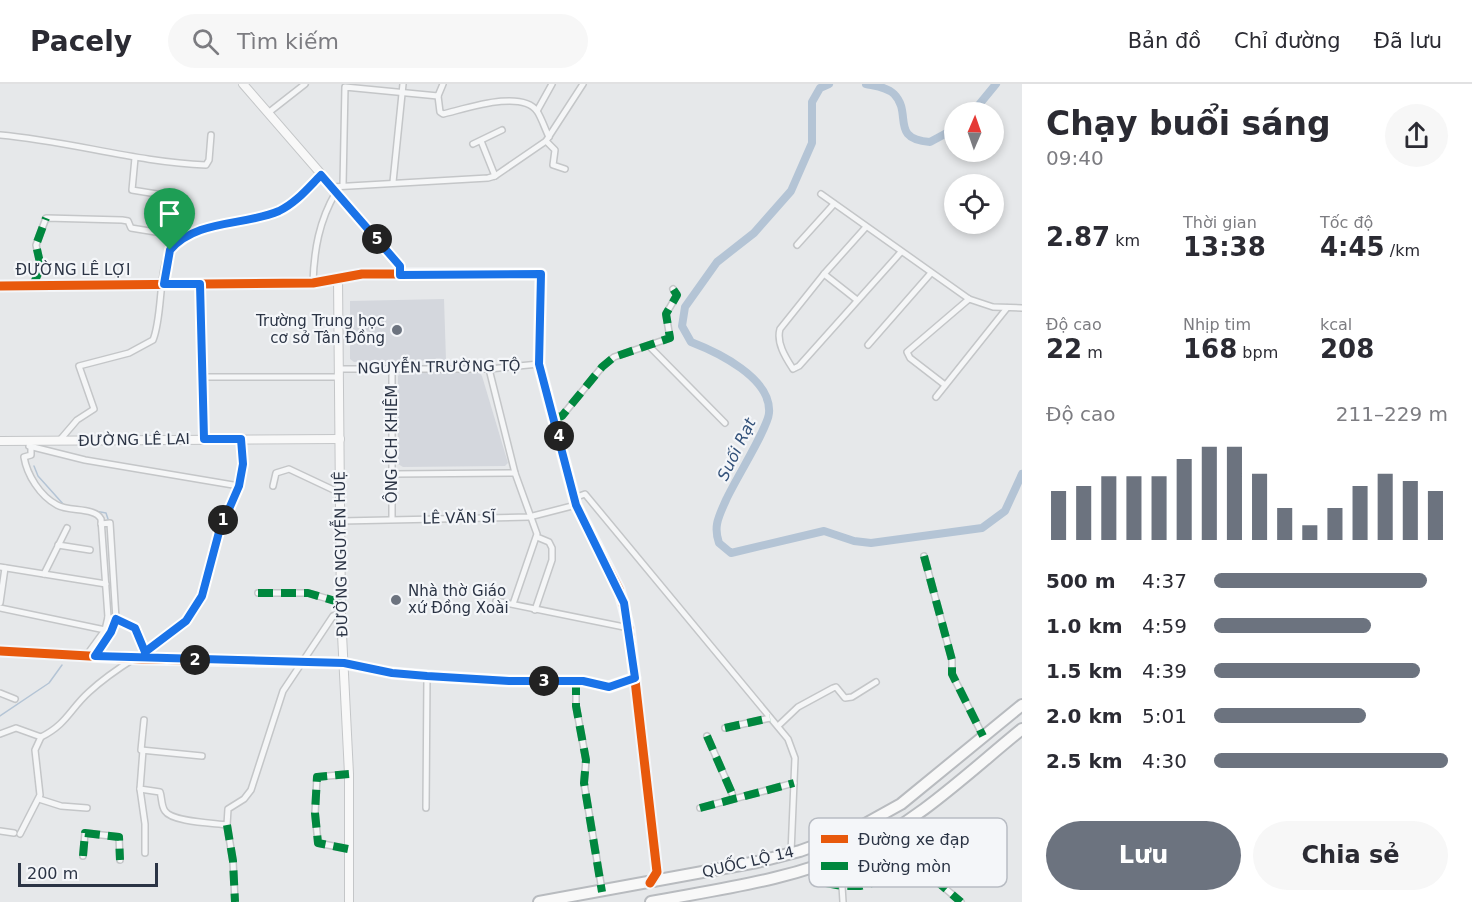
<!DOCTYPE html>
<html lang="vi">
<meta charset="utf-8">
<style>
body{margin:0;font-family:"DejaVu Sans",sans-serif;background:#f7f7f7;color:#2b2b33;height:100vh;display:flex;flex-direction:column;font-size:22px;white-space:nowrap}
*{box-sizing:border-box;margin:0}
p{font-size:20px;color:#7c7c81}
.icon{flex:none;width:33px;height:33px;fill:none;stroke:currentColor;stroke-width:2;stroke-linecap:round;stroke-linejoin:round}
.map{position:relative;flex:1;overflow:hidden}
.sheet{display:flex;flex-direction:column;background:#fff;width:450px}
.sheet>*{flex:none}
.needle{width:39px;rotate:2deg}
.fabs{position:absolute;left:944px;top:18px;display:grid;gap:12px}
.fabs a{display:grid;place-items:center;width:60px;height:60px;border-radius:50%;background:#fff;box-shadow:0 3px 9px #0003;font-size:30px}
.scale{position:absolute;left:18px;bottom:15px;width:140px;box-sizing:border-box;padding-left:6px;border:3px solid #2b3445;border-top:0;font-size:16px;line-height:21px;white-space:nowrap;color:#2b3445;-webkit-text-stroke:4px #f4f6f9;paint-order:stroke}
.pin{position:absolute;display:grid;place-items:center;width:51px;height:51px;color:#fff;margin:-62px -26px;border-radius:50% 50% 50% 0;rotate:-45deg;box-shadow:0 0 6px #0007}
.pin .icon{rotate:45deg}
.km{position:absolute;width:30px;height:30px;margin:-15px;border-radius:50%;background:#222;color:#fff;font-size:16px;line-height:30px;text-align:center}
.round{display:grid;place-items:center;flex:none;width:63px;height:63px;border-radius:32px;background:#f7f7f7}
.head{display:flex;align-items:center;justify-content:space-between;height:102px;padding:0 24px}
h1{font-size:33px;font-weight:700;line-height:45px}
.stats{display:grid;grid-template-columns:repeat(3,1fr);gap:9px;height:102px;padding:6px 24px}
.stats div{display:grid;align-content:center}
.stats b{font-size:26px;font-weight:700}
.stats small{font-size:16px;font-weight:400}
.stats p{font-size:16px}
.chart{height:168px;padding:12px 24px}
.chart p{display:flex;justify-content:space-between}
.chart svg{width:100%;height:108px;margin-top:6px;stroke:#6c737f;stroke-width:6}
.action{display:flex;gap:12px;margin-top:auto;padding:12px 24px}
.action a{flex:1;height:69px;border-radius:36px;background:#6c737f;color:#fff;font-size:24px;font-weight:700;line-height:69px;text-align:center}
.action a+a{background:#f7f7f7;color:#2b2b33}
ul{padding:0 24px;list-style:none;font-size:20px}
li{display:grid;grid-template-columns:96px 72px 1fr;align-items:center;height:45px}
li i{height:15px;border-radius:8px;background:#6c737f}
header{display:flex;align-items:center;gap:36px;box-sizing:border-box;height:84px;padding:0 30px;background:#fff;border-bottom:2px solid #e1e1e2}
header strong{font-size:28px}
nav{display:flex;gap:33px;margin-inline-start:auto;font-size:21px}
.search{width:420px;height:54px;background:#f7f7f7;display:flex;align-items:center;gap:15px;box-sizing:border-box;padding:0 21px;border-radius:33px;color:#7c7c81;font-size:22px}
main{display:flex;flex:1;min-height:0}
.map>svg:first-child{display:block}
.built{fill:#d4d7dd}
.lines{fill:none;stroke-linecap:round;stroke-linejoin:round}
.stream{stroke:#b4c4d5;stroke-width:1.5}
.river{stroke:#b4c4d5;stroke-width:8}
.street-casing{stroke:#c4c6c8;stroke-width:8}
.secondary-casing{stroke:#c4c6c8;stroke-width:10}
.highway-casing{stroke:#b8bbbf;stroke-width:14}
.street{stroke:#f5f6f7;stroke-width:5}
.secondary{stroke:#f8f8f8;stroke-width:8}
.highway{stroke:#f8f8f8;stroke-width:10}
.quiet{stroke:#00873e;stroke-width:8;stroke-dasharray:15 8;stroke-linecap:butt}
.cycleway-casing{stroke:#f4f6f9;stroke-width:13}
.cycleway{stroke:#e8590c;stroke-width:9}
.route-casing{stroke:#fff;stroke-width:12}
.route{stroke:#1a73e8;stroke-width:8}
.poi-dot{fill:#6c737f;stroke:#f4f6f9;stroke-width:2}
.labels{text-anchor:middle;stroke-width:4.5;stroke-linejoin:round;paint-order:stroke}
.street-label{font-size:15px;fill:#2b3445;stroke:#f4f6f9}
.poi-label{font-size:15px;fill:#2b3445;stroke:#f4f6f9;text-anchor:end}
.water-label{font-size:16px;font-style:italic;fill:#34527a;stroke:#f4f6f9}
.key{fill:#f4f6f9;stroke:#b8bcc3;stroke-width:1.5}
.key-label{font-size:16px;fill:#2b3445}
</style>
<header>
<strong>Pacely</strong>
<div class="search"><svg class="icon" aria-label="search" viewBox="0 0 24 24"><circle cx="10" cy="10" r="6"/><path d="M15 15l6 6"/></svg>Tìm kiếm</div>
<nav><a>Bản đồ</a><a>Chỉ đường</a><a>Đã lưu</a></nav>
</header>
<main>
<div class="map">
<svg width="1022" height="818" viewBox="0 0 1022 818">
<rect width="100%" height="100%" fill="#e6e8ea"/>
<g class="built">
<polygon points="444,215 446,276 354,278 350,275 350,217"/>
<polygon points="478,287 482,292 508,379 505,382 403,383 398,380 398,292 401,289"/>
</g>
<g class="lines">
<g class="stream">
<polyline points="34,382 38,392 64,421"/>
<polyline points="95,427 106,429 108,435"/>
<polyline points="0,632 49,599 62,581"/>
</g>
<g class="river">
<path d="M829 0 820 4 812 18V59L791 107 754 149 717 178 685 223 682 242 691 258C717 268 772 294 769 329 768 344 735 396 726 416 719 432 713 442 719 459L731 469 824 447 854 457 871 459 982 444 1005 427 1022 390"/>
<path d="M866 0C875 2 887 3 894 10 913 29 889 55 930 58L954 45"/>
<polyline points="973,28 996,0"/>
</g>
<g class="street-casing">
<g id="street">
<path d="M438 12 440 28 443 30C465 25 521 5 537 27 542 35 545 45 549 53"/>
<polyline points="537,27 552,0"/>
<polyline points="268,29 305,0"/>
<path d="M0 51C69 57 136 78 206 81L209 76 211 51"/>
<polyline points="481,57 495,92"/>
<polyline points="546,57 555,66 553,81 565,85"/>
<polyline points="473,60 502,46"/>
<polyline points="135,74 132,106 169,112 170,126"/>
<polyline points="393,98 403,0"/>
<polyline points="343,101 345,3 438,12 443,0"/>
<polyline points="332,103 488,94 495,92 546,57 583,0"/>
<polyline points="821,110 969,215 993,223 1022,224"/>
<path d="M866 143 824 190 780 245C776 259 786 274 793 285L799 282 901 168"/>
<polyline points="797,161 834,120"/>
<polyline points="824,190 857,216"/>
<path d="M313 199C314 166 319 137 336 108"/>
<polyline points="200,200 204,355"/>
<polyline points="33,201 41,183 36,161 46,134 122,136 128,137 131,144 168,150 170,166"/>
<polyline points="868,261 931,189"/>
<polyline points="650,263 725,339"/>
<polyline points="339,285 489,285 539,280"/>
<polyline points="392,285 392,435"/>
<polyline points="489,285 515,389 537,450 513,520"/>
<polyline points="203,293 339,293"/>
<polyline points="945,301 910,274 907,268 969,215"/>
<polyline points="936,313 1007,224"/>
<polyline points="554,334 562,332 602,283 614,273 670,254 666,230 677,211 673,205"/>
<path d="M59 357 77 336 94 325 79 282 129 269 153 256C163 232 158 185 171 165 189 137 251 139 279 127 296 119 308 104 321 91"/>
<polyline points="29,362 85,376 239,402"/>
<path d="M31 363V371L24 373C27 391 40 412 57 421 69 428 95 423 101 435L108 533 105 546 86 572"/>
<polyline points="393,390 515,389"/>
<polyline points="273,402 276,389 289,385 340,409"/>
<polyline points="574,414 585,410 788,655 795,674 791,769"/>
<polyline points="341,437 529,433 576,421"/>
<polyline points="58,461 90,466"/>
<polyline points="924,472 952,576 952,590 983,652"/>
<polyline points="0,483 106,500"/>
<polyline points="44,490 67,444"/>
<polyline points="258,509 308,509 342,519"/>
<polyline points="496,517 629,544"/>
<polyline points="0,519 5,484"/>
<polyline points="0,524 105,546"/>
<polyline points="535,526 552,476 552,464 549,458 537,453"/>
<polyline points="108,533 135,544 145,568"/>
<polyline points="95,572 111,548 116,535 110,439 101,440"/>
<polyline points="142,575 145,568 187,537 202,512 219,448 239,402 242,380 241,355"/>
<polyline points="303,579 343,579 392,589 427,592 509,597 583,597 609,603 635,594"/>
<polyline points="576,596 576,622 586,676 584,699 602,806"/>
<polyline points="0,609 15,615"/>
<polyline points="144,636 141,666 202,672"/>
<polyline points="778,642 798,623 833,604 836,603 845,614 852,613 876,598"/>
<polyline points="725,644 770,634"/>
<path d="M0 650 16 644 41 653C67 640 70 625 89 608 103 595 119 584 135 574"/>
<polyline points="707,652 734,714"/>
<path d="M143 666 140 705 160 708C162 713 161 722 165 727 172 738 213 739 227 741L228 725 244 715 251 706 283 607 333 532 341 530"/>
<polyline points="140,705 145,740 145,769"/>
<polyline points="39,715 61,722 87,724"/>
<polyline points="426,724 427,592"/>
<polyline points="700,724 794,699"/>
<polyline points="227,741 233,777 235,818"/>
<polyline points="0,747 14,749"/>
<polyline points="20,750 40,711 35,666 41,653"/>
<polyline points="348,765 318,759 315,729 317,693 349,690"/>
<polyline points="83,772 85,749 119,753 120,776"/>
<path d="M814 784C823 818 900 782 926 788L961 818"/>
<polyline points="842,802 843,818"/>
</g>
</g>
<g class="secondary-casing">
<g id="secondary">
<polyline points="243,0 401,182 401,191"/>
<polyline points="338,194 341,530 349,690 349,818"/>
<polyline points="0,202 313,199 362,190 541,190 539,280 576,421 619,505 629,544 657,788 650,799"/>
<polyline points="0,357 340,355"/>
<polyline points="0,567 303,579"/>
</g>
</g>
<g class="highway-casing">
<g id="highway">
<polyline points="539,818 757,778 800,767 847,750 901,720 1022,621"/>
<path d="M651 818C719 805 792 796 855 767 918 738 969 688 1022 645"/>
</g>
</g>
<use href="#street" class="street"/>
<use href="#secondary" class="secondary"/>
<use href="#highway" class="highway"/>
<g class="quiet">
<polyline points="33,201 41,183 36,161 46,134"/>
<polyline points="554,334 562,332 602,283 614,273 670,254 666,230 677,211 673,205"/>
<polyline points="924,472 952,576 952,590 983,652"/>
<polyline points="258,509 308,509 342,519"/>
<polyline points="576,596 576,622 586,676 584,699 602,808"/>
<polyline points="725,644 770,634"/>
<polyline points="707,652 734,714"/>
<polyline points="700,724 794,699"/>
<polyline points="227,741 233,777 235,818"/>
<polyline points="348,765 318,759 315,729 317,693 349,690"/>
<polyline points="83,772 85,749 119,753 120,776"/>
<polyline points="813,782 816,795 820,798 842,802 861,802 914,788 926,788 961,818"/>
</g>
<g class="cycleway-casing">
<g id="cycleway">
<polyline points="0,202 313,199 362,190 541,190 539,280 576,421 619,505 629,544 657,788 650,799"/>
<polyline points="0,567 142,575 343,579 392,589 427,592 509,597 583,597 609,603 635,594"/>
</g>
</g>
<use href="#cycleway" class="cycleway"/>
</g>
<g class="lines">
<g class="route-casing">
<path id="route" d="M321 91 400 182V191L541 190 539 280 576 421 624 519 635 594 609 603 583 597H509L427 592 392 589 344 579 95 572 111 548 116 535 135 544 145 568 186 537 202 512 219 448 239 402 243 380 241 355H204L200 200H164L170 166C197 135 244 142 279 127 296 119 308 104 321 91Z"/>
</g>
<use href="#route" class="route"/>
</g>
<g class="poi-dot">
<circle cx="397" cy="246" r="6"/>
<circle cx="396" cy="516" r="6"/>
</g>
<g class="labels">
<g class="street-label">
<text x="73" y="191">ĐƯỜNG LÊ LỢI</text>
<text transform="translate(439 283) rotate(-1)" y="5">NGUYỄN TRƯỜNG TỘ</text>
<text transform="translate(134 356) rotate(-1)" y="5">ĐƯỜNG LÊ LAI</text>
<text transform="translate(392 360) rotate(-90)" y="5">ÔNG ÍCH KHIÊM</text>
<text transform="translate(459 434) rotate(-1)" y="5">LÊ VĂN SĨ</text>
<text transform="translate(341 470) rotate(-91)" y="5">ĐƯỜNG NGUYỄN HUỆ</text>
<text transform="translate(748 778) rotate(-13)" y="5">QUỐC LỘ 14</text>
</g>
<g class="poi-label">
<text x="385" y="242">Trường Trung học<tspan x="385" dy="17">cơ sở Tân Đồng</tspan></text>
<text x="408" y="512" text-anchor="start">Nhà thờ Giáo<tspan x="408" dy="17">xứ Đồng Xoài</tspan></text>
</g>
<g class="water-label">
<text transform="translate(736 365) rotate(-64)" y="6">Suối Rạt</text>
</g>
</g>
<rect x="809" y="734" width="198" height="69" rx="9" class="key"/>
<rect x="821" y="751" width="27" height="8" fill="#e8590c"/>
<rect x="821" y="778" width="27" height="8" fill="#00873e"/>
<g class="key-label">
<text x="858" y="761">Đường xe đạp</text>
<text x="858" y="788">Đường mòn</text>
</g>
</svg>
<div class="fabs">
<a><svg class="needle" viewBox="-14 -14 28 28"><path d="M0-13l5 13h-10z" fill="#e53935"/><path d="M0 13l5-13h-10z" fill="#7c7c81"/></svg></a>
<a><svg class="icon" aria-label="locate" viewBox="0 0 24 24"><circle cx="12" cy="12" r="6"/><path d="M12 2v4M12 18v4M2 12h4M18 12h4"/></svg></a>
</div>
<div class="scale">200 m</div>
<div class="pin" style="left:170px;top:166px;background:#1e9e55"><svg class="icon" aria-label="arrive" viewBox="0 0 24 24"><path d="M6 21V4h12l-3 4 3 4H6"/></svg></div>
<b class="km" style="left:223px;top:436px">1</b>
<b class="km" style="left:195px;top:576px">2</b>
<b class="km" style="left:544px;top:597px">3</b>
<b class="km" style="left:559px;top:352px">4</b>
<b class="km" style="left:377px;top:155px">5</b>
</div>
<section class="sheet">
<div class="head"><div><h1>Chạy buổi sáng</h1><p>09:40</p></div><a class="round"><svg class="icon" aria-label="share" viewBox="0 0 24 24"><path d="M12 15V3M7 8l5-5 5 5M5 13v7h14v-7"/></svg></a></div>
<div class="stats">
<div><b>2.87<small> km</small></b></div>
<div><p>Thời gian</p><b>13:38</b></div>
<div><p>Tốc độ</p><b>4:45<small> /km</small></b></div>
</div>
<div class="stats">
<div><p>Độ cao</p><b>22<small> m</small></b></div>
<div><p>Nhịp tim</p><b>168<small> bpm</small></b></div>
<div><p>kcal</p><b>208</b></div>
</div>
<div class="chart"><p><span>Độ cao</span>211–229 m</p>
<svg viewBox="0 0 160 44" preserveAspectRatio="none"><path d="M5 44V24M15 44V22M25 44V18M35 44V18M45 44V18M55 44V11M65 44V6M75 44V6M85 44V17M95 44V31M105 44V38M115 44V31M125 44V22M135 44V17M145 44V20M155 44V24"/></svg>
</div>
<ul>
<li><b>500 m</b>4:37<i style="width:91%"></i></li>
<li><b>1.0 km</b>4:59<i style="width:67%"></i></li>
<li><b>1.5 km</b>4:39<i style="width:88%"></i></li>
<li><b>2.0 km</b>5:01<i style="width:65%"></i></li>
<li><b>2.5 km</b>4:30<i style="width:100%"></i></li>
</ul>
<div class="action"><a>Lưu</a><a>Chia sẻ</a></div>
</section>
</main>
